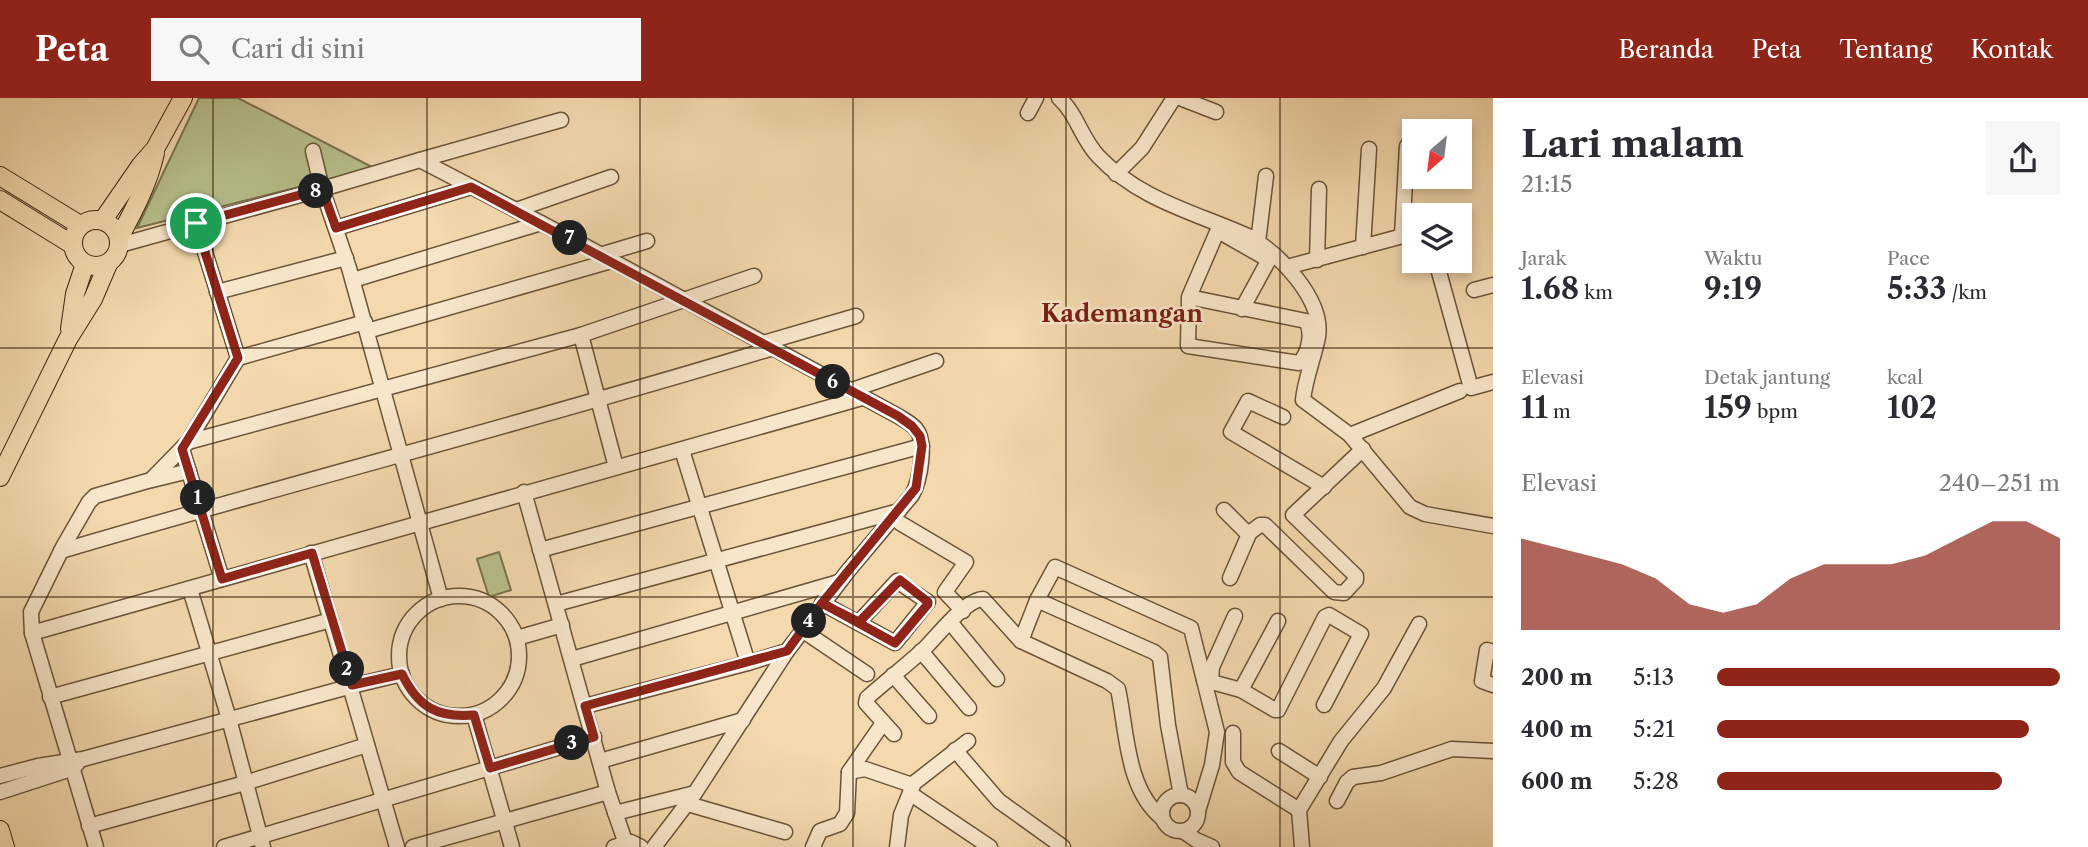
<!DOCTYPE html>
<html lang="id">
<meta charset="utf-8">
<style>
body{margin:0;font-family:"Libre Caslon Text",serif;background:#f7f7f7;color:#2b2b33;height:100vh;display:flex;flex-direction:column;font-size:26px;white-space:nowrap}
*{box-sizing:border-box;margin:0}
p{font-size:23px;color:#7c7c81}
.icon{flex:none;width:38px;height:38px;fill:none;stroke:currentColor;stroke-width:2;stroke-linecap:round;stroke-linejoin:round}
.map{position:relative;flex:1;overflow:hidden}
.side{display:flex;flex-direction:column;background:#fff;width:595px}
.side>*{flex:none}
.needle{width:46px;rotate:208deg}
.buttons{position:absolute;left:1402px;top:21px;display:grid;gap:14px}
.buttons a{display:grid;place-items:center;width:70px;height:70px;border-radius:0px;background:#fff;box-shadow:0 4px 10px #0003;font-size:35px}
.pin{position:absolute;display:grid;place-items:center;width:60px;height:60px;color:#fff;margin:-30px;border:4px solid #fff;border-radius:50%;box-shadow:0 2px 7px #0007}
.km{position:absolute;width:35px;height:35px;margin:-18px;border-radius:50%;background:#222;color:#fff;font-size:19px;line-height:35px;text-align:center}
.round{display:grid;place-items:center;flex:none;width:74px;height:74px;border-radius:0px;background:#f7f7f7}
.head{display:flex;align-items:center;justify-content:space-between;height:119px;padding:0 28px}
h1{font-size:38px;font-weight:700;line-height:52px}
.stats{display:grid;grid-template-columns:repeat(3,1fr);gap:10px;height:119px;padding:7px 28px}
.stats div{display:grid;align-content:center}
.stats b{font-size:30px;font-weight:700}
.stats small{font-size:19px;font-weight:400}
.stats p{font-size:19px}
.chart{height:196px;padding:14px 28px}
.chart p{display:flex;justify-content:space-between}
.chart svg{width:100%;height:126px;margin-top:7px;fill:#8f2418;opacity:.7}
ul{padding:0 28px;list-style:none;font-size:23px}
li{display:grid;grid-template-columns:112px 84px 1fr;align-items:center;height:52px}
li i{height:18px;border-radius:9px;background:#8f2418}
header{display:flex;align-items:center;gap:42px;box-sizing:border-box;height:98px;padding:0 35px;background:#8f2418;color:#fff}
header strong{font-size:33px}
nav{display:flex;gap:38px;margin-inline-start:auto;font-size:24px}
.search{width:490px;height:63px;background:#f7f7f7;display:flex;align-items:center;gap:18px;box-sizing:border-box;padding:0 24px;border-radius:0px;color:#7c7c81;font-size:26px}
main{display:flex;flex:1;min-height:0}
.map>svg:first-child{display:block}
.green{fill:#b8c08d;stroke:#7a744f;stroke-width:2}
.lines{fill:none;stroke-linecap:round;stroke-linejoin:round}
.minor-casing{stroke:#6b5438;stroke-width:17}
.major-casing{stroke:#3d2711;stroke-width:20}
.minor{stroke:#f8e6ca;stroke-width:14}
.major{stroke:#f4d9ae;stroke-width:18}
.route-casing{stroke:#fff;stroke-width:14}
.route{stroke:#8f2418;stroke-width:9}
.grid{fill:none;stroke:#3d2711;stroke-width:2;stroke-opacity:0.55}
.labels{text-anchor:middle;stroke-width:5;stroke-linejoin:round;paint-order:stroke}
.quarter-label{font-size:24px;font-weight:bold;fill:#7a1f14;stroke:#f8e6ca}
</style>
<header>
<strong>Peta</strong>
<div class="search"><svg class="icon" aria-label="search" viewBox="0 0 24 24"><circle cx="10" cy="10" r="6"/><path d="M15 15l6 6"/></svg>Cari di sini</div>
<nav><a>Beranda</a><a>Peta</a><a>Tentang</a><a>Kontak</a></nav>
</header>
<main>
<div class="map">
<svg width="1493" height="749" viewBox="0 0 1493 749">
<rect width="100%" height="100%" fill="#f4d9ae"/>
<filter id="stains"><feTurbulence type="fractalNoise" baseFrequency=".00286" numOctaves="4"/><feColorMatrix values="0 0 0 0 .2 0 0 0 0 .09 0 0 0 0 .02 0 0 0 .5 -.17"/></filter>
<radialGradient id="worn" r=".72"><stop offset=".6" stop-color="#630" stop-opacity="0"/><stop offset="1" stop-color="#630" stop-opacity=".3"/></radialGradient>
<g class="green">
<polygon points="199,0 238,0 374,70 137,130"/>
<polygon points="499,454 511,492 489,499 477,461"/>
</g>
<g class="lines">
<g class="minor-casing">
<g id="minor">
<path d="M1059 0C1077 16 1081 40 1098 58 1139 102 1197 115 1250 139 1279 156 1324 201 1318 239 1314 260 1305 281 1303 302L1350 337 1410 409 1425 416 1493 428"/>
<polyline points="1180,0 1216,14"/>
<polyline points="1028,15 1036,0"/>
<path d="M313 53 322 91 420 62 585 148 898 318C904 322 911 325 916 331 927 344 920 383 912 397L848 473 787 553 748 565 682 352"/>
<polyline points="420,62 561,22"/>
<polyline points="1116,76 1142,50 1174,0"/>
<polyline points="516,112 611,79"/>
<polyline points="196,125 238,260 188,344 581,237 754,178"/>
<polyline points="336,130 471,89"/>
<polyline points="1402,138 1407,48"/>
<polyline points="1258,144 1266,78"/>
<polyline points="120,147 322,91 349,170 441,501"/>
<polyline points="1363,149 1369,51"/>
<polyline points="600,157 647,143"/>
<polyline points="1317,162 1319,91"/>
<polyline points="1436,163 1471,290 1493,284"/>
<polyline points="1287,169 1414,135"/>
<polyline points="353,182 541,125"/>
<polyline points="1474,192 1493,187"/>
<polyline points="217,194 346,160"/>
<path d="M1189 199 1306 223C1313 234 1309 256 1299 265L1188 248 1189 199 1217 134H1220L1269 162"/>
<polyline points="1242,211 1272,156"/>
<polyline points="367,233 611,163"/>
<polyline points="581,237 616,369"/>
<polyline points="763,245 856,218"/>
<polyline points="238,260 365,224"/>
<polyline points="849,293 936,263"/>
<polyline points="1283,319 1248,303 1231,334 1324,389"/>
<polyline points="1350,337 1460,293"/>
<polyline points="182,351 222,481"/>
<polyline points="152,382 189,373"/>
<polyline points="524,394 608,694 627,749"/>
<polyline points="1224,412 1248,436 1260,427 1265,427 1334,494 1344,495 1356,482 1356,478 1293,417 1363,351"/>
<polyline points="900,425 966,464 945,494 963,513"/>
<polyline points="540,452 922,348"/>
<path d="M61 453C297 383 537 322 773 250"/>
<polyline points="311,455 397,749"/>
<polyline points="1230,480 1249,436"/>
<polyline points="190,491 229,621 263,749"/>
<circle cx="459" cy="558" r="60"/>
<polyline points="1037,502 1154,554 1160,559 1168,627 1181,697"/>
<polyline points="822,505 895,545 928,504 897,483 859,524"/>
<polyline points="556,506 899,413"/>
<polyline points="950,524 997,581"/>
<polyline points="802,532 867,576"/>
<polyline points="32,535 862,300"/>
<polyline points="517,540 562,527"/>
<polyline points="1021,543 1037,502 1055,469 1191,530 1217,634 1212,667 1198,713"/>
<polyline points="921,553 969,610"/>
<polyline points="1493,554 1487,552 1482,583 1493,587"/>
<polyline points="572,561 839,484"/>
<polyline points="893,577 929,618"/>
<polyline points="1204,582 1241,592 1275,612 1278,612 1325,519 1329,517 1361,536 1324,607"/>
<polyline points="1211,583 1212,569 1235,518"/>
<polyline points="1241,592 1278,523"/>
<polyline points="50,599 331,522"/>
<polyline points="585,608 748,565"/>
<polyline points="474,617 512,749"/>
<polyline points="1233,635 1233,664 1239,674 1299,712"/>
<path d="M894 636 866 605 867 600C885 584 904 569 922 553 936 540 964 502 983 501L1021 543 1107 583 1118 591C1127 633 1126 691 1162 720"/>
<polyline points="955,652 999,703 1063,749"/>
<polyline points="1279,653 1320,679"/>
<polyline points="600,663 743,622"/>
<polyline points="849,674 865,671 912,687"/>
<polyline points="0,678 38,668 83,661 352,588 402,576"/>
<polyline points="0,694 71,671 77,666"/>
<polyline points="911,696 990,749"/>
<circle cx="1180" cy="715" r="18"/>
<polyline points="1337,703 1347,684 1353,679 1381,675 1452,651 1493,653"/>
<polyline points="688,706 785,734"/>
<polyline points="615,715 695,695"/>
<polyline points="89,728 245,685 367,647"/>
<polyline points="1183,733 1196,742 1212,749"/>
<polyline points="96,749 32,535 31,514 63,449 89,404 95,398 151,382 188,344"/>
<polyline points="224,749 594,639"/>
<polyline points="413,749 608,694"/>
<polyline points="614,749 631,744 641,749"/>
<polyline points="654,749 695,695 787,553"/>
<polyline points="813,749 820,733 840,726 843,721 847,715 849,674 883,625"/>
<polyline points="897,749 901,717 914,685 968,643"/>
<polyline points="1302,749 1299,712 1341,643 1384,590 1419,526"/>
</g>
</g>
<g class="major-casing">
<g id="major">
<polyline points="0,78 80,127"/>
<polyline points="0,102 73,147"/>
<circle cx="96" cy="145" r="23"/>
<polyline points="103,122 141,67 155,51 183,0"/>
<path d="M119 140C134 112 148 86 155 55"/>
<polyline points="70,231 75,196 85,166"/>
<polyline points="0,379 68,241 93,201 108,166"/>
<polyline points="0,732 5,749"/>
</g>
</g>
<use href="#minor" class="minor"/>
<use href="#major" class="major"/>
</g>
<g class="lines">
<g class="route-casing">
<path id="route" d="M196 125 238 260 182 351 222 481 312 455 352 587 402 576C418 609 437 620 474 617L490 670 594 639 585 608 787 553 822 505 895 545 928 506V504L900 482 859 524 827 508 822 505 916 390 922 348 920 338 912 328 898 318 471 89 336 130 322 91 196 125"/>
</g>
<use href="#route" class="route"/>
</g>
<path class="grid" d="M213 0V749M427 0V749M640 0V749M853 0V749M1066 0V749M1280 0V749M0 250H1493M0 499H1493"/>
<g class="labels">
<g class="quarter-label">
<text x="1122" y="224">Kademangan</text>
</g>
</g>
<rect width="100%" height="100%" filter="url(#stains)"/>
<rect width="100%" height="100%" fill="url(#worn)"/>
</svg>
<div class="buttons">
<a><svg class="needle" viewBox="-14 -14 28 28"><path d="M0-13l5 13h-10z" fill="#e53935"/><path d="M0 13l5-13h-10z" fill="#7c7c81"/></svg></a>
<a><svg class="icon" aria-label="layers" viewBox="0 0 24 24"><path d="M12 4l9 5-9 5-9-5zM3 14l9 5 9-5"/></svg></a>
</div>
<div class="pin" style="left:196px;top:125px;background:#1e9e55"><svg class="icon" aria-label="arrive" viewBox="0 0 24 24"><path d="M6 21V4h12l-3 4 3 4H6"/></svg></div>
<b class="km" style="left:198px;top:400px">1</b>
<b class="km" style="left:347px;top:571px">2</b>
<b class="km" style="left:572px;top:645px">3</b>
<b class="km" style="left:809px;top:523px">4</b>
<b class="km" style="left:833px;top:284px">6</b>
<b class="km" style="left:570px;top:140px">7</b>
<b class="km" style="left:316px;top:93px">8</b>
</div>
<section class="side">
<div class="head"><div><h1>Lari malam</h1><p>21:15</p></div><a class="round"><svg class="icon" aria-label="share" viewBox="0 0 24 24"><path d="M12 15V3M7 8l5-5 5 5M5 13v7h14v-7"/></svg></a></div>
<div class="stats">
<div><p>Jarak</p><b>1.68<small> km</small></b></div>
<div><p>Waktu</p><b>9:19</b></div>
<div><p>Pace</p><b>5:33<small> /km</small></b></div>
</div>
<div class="stats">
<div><p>Elevasi</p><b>11<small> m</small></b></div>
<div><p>Detak jantung</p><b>159<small> bpm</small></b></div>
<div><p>kcal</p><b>102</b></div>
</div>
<div class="chart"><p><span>Elevasi</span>240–251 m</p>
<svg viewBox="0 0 160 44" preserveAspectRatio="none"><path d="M0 44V12L10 15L20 18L30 21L40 26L50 35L60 38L70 35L80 26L90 21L100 21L110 21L120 18L130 12L140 6L150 6L160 12V44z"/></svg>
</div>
<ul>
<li><b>200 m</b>5:13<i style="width:100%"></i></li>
<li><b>400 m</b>5:21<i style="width:91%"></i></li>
<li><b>600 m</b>5:28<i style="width:83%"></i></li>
</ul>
</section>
</main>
